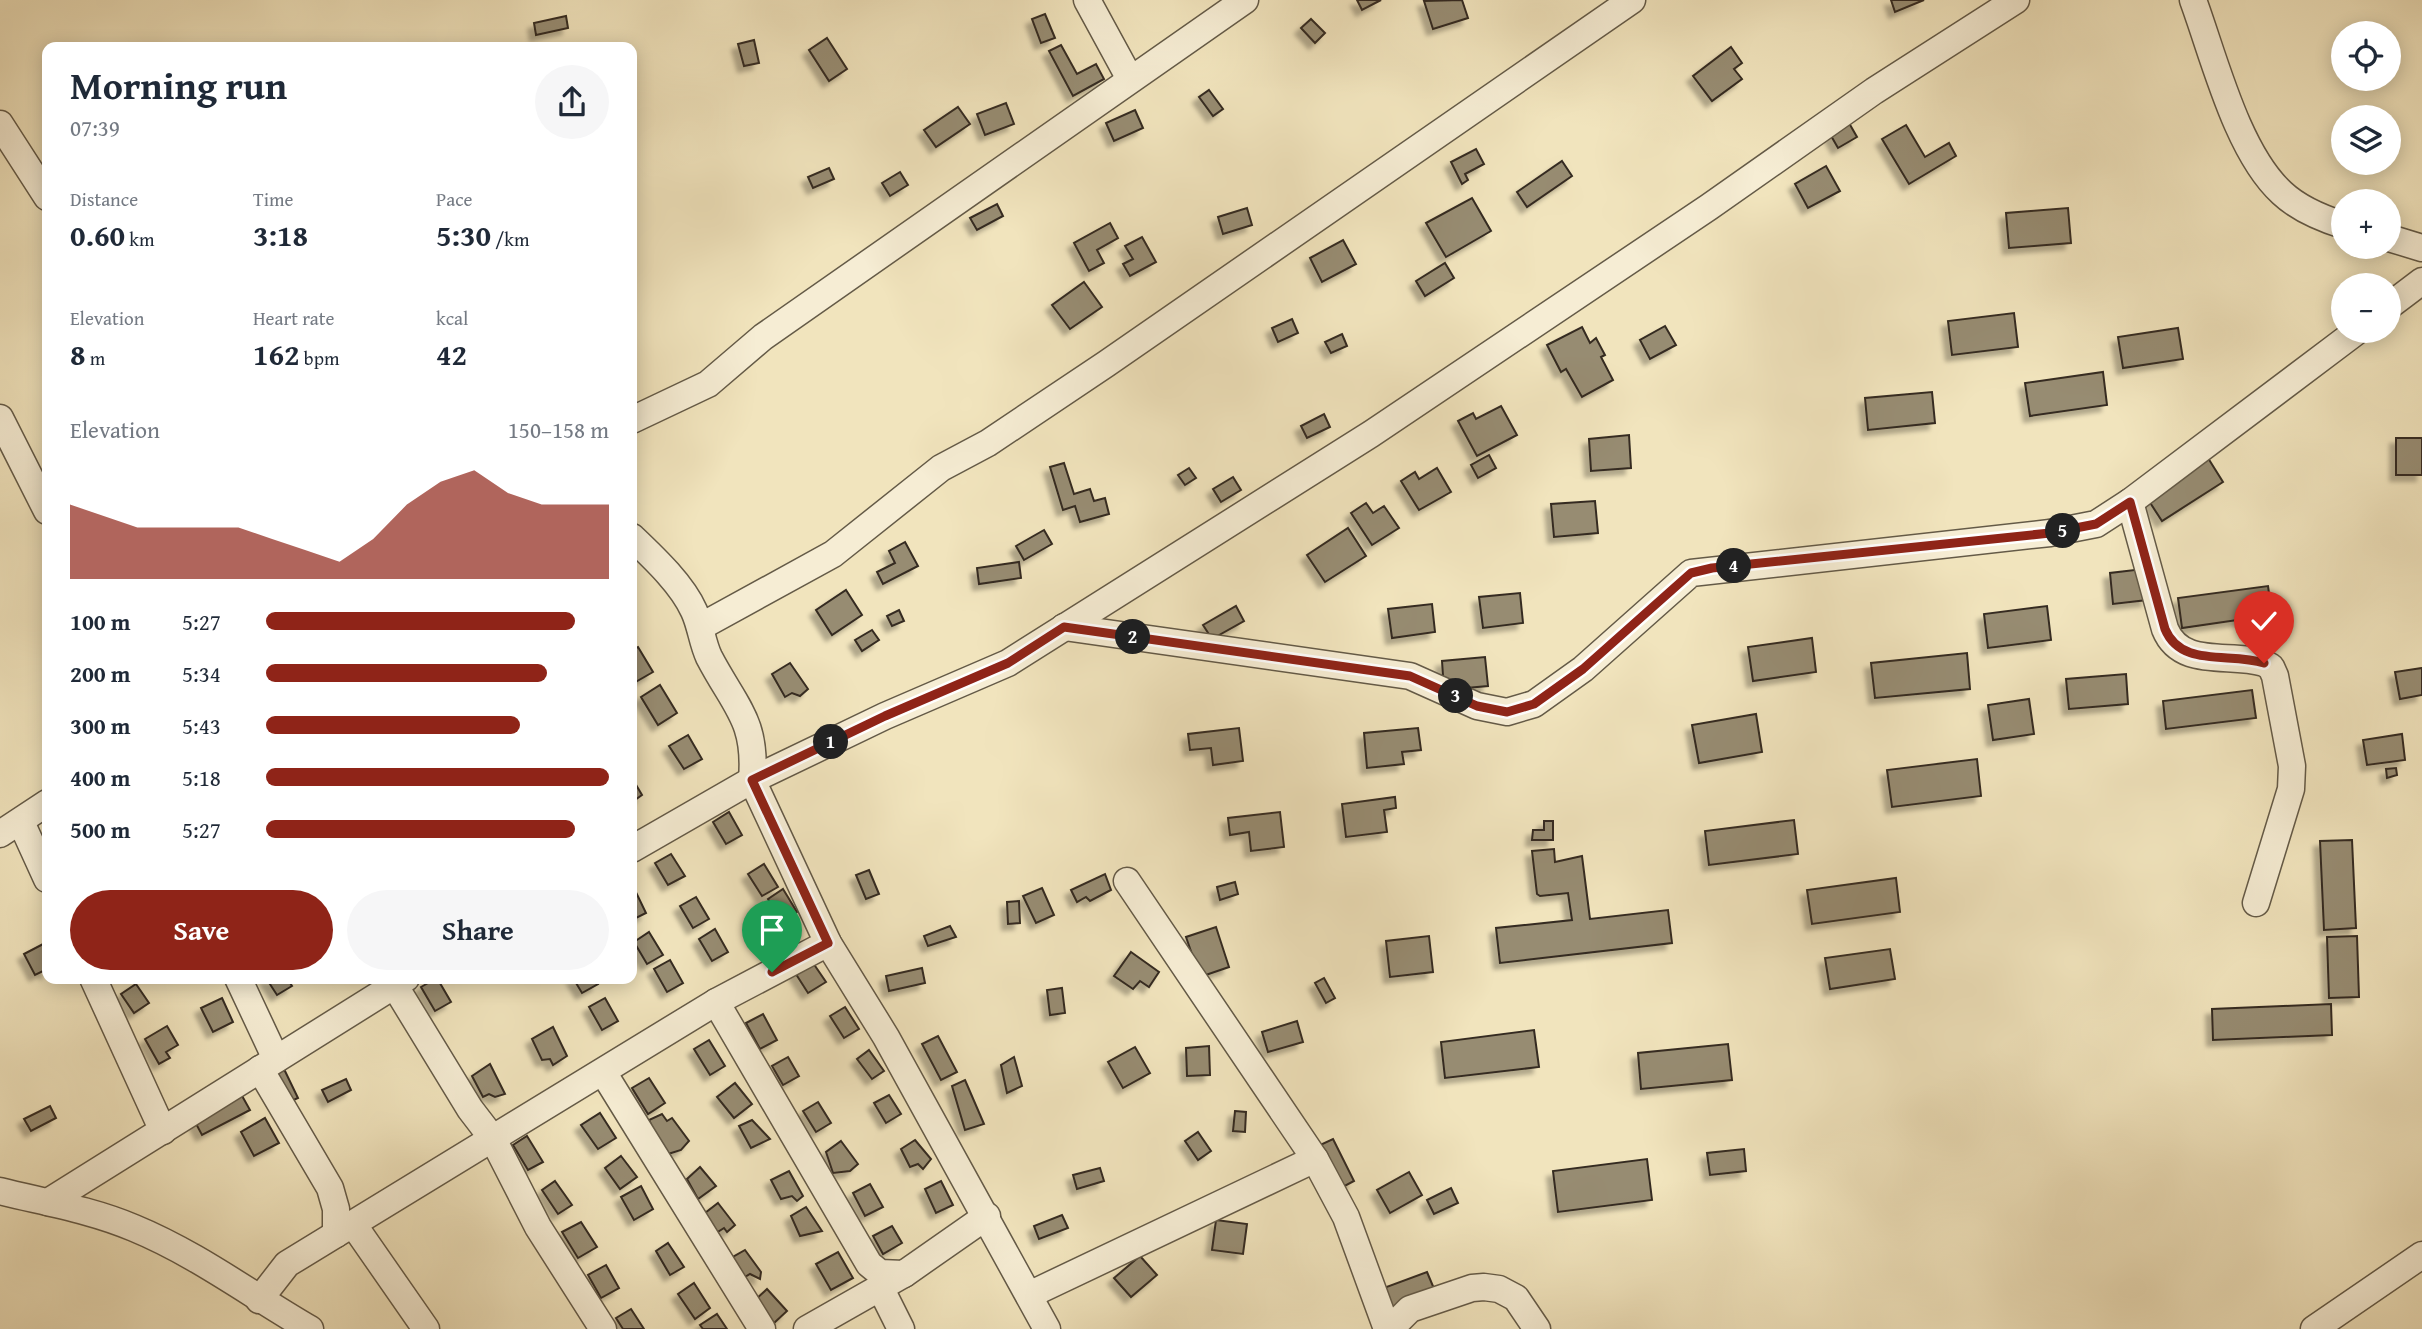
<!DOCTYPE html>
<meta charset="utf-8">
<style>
body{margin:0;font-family:"Gentium Book Plus",serif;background:#f6f6f7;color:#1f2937;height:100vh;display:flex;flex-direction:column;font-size:26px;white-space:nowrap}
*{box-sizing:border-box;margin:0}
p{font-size:23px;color:#747a83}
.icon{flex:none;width:38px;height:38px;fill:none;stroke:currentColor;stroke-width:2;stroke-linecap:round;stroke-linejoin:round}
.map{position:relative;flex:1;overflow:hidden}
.side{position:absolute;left:42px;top:42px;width:595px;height:942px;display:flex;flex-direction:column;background:#fff;border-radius:14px;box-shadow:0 4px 18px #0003}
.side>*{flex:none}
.buttons{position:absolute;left:2331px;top:21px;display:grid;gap:14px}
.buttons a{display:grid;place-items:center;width:70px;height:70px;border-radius:50%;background:#fff;box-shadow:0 4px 18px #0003;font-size:35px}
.pin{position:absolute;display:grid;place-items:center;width:60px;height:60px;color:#fff;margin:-72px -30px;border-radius:50% 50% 50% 0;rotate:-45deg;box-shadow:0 0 7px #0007}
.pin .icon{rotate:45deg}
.km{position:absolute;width:35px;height:35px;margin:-18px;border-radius:50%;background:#222;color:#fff;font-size:19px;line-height:35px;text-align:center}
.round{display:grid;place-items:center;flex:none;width:74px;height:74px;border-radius:37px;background:#f6f6f7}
.overview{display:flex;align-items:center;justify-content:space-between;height:119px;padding:0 28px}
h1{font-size:38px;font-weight:700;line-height:52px}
.stats{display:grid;grid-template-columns:repeat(3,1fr);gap:10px;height:119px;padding:7px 28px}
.stats div{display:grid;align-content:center}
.stats b{font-size:30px;font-weight:700}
.stats small{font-size:19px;font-weight:400}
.stats p{font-size:19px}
.chart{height:196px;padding:14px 28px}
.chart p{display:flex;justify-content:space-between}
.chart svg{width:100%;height:126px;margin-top:7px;fill:#8f2418;opacity:.7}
.button{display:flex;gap:14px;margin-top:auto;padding:14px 28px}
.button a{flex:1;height:80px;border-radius:42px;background:#8f2418;color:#fff;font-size:28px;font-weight:700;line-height:80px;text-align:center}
.button a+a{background:#f6f6f7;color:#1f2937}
ul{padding:0 28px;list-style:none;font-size:23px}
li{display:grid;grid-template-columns:112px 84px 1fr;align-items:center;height:52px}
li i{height:18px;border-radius:9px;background:#8f2418}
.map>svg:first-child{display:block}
.building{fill:#978c72;stroke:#352c20;stroke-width:2;filter:url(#shadow)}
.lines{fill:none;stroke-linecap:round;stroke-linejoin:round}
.street-casing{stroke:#645a47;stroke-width:29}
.street{stroke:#f6edd4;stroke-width:26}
.route-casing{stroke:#fff;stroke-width:14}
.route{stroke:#8f2418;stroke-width:9}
</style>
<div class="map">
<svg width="2422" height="1329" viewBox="0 0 2422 1329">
<defs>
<filter id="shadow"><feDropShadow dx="-6" dy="6" stdDeviation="2" flood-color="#0004"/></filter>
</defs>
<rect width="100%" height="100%" fill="#f1e4bd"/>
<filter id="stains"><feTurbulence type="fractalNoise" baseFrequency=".00286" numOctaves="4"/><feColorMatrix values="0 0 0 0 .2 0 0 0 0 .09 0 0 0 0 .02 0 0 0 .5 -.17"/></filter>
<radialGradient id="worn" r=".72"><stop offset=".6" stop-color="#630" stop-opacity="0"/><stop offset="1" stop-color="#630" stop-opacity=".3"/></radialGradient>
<g class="building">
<polygon points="1357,0 1381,0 1362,10"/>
<polygon points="1462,0 1468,18 1433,29 1424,1"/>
<polygon points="1891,0 1924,0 1895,12"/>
<polygon points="1045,14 1055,38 1041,43 1032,19"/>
<polygon points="566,16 568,28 536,35 534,23"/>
<polygon points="1311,19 1325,33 1315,43 1301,28"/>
<polygon points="827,38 847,69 829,81 809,50"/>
<polygon points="754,40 759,63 744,66 738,44"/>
<polygon points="1061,45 1077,74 1096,64 1104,79 1073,96 1049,51"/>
<polygon points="1731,47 1742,63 1734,69 1742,79 1712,101 1693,76"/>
<polygon points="1209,90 1223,109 1213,116 1199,97"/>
<polygon points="1006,103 1014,124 985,135 977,114"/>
<polygon points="958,107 970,124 936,147 924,130"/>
<polygon points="1135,110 1143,128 1114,141 1106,123"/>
<polygon points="1849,123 1857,137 1838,148 1830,134"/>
<polygon points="1906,125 1925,157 1949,143 1956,156 1909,184 1882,139"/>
<polygon points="1476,149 1484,164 1465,174 1468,180 1462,184 1451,162"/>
<polygon points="1562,161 1572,176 1527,207 1517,192"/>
<polygon points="1826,166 1840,191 1808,208 1795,184"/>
<polygon points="829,168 834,179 813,188 808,177"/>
<polygon points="900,172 908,185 890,196 882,183"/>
<polygon points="1472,198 1491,231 1446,257 1426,223"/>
<polygon points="997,204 1003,216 977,230 970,218"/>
<polygon points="1247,208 1252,225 1223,234 1218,217"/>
<polygon points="2068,208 2071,243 2009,248 2006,213"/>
<polygon points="1110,223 1118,238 1097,250 1104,263 1089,271 1074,243"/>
<polygon points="1142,237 1156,262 1130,276 1123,264 1133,259 1125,246"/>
<polygon points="1343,240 1356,264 1322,282 1310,258"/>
<polygon points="1445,263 1454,278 1425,296 1416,281"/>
<polygon points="1084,282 1102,307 1070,329 1052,305"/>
<polygon points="2014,313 2018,347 1952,355 1948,321"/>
<polygon points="1292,319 1298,333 1278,342 1272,328"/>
<polygon points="1665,326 1676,345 1650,359 1640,340"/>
<polygon points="1582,327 1590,343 1596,338 1605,355 1601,357 1613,380 1582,397 1566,369 1561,372 1547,345"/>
<polygon points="2178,328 2183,359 2123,368 2118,337"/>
<polygon points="1342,334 1347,346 1331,353 1325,342"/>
<polygon points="2103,372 2107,405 2030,416 2025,383"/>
<polygon points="1932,392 1935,423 1868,430 1865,398"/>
<polygon points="1501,406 1517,435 1477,456 1458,421 1473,413 1476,419"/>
<polygon points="1324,414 1330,427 1307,438 1301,426"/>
<polygon points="1629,435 1631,468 1591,471 1589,439"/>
<rect x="2396" y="438" width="26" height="37"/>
<polygon points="1489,455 1496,468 1478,478 1471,465"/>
<polygon points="2208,458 2223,482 2162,521 2147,498"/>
<polygon points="1064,463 1074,494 1090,489 1094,501 1105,498 1109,514 1080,522 1075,506 1063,510 1050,467"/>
<polygon points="1189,468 1196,478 1185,485 1178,475"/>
<polygon points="1437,468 1451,492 1419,510 1401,481 1415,472 1419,479"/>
<polygon points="1233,477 1241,490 1221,502 1213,489"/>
<polygon points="1595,501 1598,533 1554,537 1551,504"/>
<polygon points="1366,503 1373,513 1384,506 1399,528 1372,545 1351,513"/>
<polygon points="1348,528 1366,556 1325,582 1307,555"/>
<polygon points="1044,530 1052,544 1024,560 1016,546"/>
<polygon points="905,542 918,566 883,584 877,572 895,563 889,551"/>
<polygon points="1019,562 1021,578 979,584 977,568"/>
<polygon points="2143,569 2147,600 2113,604 2110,573"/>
<polygon points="2268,586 2272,615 2182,628 2178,598"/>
<polygon points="846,590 862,615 832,635 816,610"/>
<polygon points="1520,593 1523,623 1483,628 1479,597"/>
<polygon points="1432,604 1435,632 1392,638 1388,609"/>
<polygon points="1236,606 1244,621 1212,639 1203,625"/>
<polygon points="2047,606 2051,640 1988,648 1984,614"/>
<polygon points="899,610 904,621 892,626 887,616"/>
<polygon points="872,630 879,640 862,651 855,640"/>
<polygon points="1812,638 1816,672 1753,681 1748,647"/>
<polygon points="638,647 653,672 632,684 632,650"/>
<polygon points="1967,653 1970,689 1875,698 1871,663"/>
<polygon points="1485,657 1488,686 1444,690 1442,661"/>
<polygon points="790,663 808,689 800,696 792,693 785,697 772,674"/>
<polygon points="2422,668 2422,695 2400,699 2395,672"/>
<polygon points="2126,674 2128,704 2069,709 2066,679"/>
<polygon points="660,685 677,713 658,725 641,697"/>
<polygon points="2252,690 2256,718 2166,729 2163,701"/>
<polygon points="2029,699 2034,734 1993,740 1988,705"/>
<polygon points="1756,714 1762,752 1699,763 1692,725"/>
<polygon points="1239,728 1243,761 1213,765 1211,748 1190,750 1188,734"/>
<polygon points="1418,728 1421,750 1402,752 1404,764 1367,768 1364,733"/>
<polygon points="2402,734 2405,760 2367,765 2363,740"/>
<polygon points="688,735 702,759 684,769 669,746"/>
<polygon points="1977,759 1981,796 1892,807 1887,770"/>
<polygon points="2396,768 2397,775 2387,778 2386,769"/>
<polygon points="632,778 642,795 632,802"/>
<polygon points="1395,797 1396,808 1384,810 1387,832 1346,837 1342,804"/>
<polygon points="729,812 742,835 726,844 713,822"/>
<polygon points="1280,812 1284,847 1251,851 1249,832 1230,835 1228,818"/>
<polygon points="1794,820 1798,854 1709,865 1705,831"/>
<polygon points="1544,821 1553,821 1553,840 1532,840 1533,830 1544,830"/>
<polygon points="2352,840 2356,928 2324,930 2320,841"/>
<polygon points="1554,849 1555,862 1582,856 1590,919 1668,910 1672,943 1500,963 1496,928 1572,920 1568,893 1540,896 1537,894 1532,851"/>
<polygon points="671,854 685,876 668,885 655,863"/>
<polygon points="764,864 778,887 762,896 748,874"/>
<polygon points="869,870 879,894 866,899 856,875"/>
<polygon points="1105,874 1111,890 1090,901 1086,897 1077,902 1071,890"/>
<polygon points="1896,878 1900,912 1812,924 1807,890"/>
<polygon points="1235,882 1238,894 1220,900 1217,887"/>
<polygon points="632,884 646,913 632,920"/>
<polygon points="1042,888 1054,915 1036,923 1023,896"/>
<polygon points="783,889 797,912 781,921 768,899"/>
<polygon points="696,897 709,919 693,928 680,906"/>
<polygon points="1019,901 1020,923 1008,924 1007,902"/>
<polygon points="950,926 956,937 928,946 924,936"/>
<polygon points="1216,927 1229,967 1200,977 1186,937"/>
<polygon points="715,929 728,952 712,961 699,939"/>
<polygon points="649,932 663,955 647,964 634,942"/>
<polygon points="1429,936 1433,972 1390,977 1386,941"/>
<polygon points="2357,936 2359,997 2329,998 2327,937"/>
<polygon points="47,942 47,974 45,970 35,975 24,954"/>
<polygon points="1890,949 1895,979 1830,989 1825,958"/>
<polygon points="1131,952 1159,972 1149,987 1140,981 1133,989 1114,976"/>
<polygon points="670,960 683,983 667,992 654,969"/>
<polygon points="811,960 826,982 808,993 794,971"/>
<polygon points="922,968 925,983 889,991 886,976"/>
<polygon points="266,978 287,978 292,986 277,995"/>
<polygon points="437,978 451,1002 435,1011 421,987"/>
<polygon points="573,978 595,978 598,984 582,993"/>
<polygon points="1324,978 1335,998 1326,1003 1315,983"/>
<polygon points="136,984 149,1003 134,1013 121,994"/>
<polygon points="1062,988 1065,1013 1050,1015 1047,990"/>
<polygon points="222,998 233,1022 213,1032 201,1008"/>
<polygon points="605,998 618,1021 602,1030 589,1007"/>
<polygon points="2331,1004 2332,1035 2213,1040 2212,1009"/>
<polygon points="845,1007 859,1029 844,1038 830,1016"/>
<polygon points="763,1014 777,1040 760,1049 746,1023"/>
<polygon points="1297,1021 1303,1042 1268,1052 1262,1032"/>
<polygon points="167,1026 178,1045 166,1052 170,1058 159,1064 145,1039"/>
<polygon points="553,1027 567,1056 553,1065 550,1059 542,1060 532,1039"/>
<polygon points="1534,1030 1539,1067 1445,1078 1441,1042"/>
<polygon points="938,1036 957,1072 941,1080 922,1044"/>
<polygon points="709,1040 725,1066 710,1075 694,1049"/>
<polygon points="1728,1044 1732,1080 1641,1089 1638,1053"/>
<polygon points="1209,1046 1210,1075 1187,1076 1186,1048"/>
<polygon points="1135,1047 1150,1073 1123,1088 1108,1062"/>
<polygon points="869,1050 884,1071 872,1079 857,1059"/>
<polygon points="788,1057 799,1076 783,1085 772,1066"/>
<polygon points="1014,1057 1022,1086 1007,1093 1001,1065"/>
<polygon points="490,1064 505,1094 495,1097 489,1094 483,1097 472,1076"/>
<polygon points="284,1069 298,1098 287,1103 273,1075"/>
<polygon points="649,1078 665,1103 648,1114 632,1088"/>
<polygon points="346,1079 351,1090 328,1102 322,1090"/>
<polygon points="965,1080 984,1124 965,1130 952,1086"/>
<polygon points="735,1083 752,1104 734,1118 717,1097"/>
<polygon points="241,1094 250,1110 202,1135 194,1120"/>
<polygon points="889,1095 901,1114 886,1123 874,1103"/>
<polygon points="818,1102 831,1123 816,1132 803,1111"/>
<polygon points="50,1106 56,1118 31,1131 24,1119"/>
<polygon points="1235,1111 1246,1112 1245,1132 1233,1131"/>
<polygon points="600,1113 616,1138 598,1149 581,1125"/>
<polygon points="662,1114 667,1121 672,1118 689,1141 681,1150 668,1154 652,1127 649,1120"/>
<polygon points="265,1118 279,1143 254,1156 241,1132"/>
<polygon points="752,1120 770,1139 751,1148 739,1126"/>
<polygon points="1198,1132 1211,1151 1198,1160 1185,1141"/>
<polygon points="527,1136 543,1162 528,1170 513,1145"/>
<polygon points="1333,1139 1354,1181 1339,1189 1318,1146"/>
<polygon points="915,1140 931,1159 923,1169 918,1164 910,1167 901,1149"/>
<polygon points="841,1141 858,1164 850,1171 833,1173 826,1152"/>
<polygon points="1744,1149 1746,1171 1710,1175 1707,1153"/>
<polygon points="621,1156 637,1177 620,1189 605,1168"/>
<polygon points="1647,1159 1652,1200 1558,1212 1553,1171"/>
<polygon points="700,1167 716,1186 698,1199 687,1179"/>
<polygon points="1100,1168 1104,1181 1077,1189 1073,1175"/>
<polygon points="789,1171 803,1196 797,1201 792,1196 781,1199 771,1180"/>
<polygon points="1409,1172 1422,1195 1390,1213 1377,1190"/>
<polygon points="555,1181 572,1205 558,1214 542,1190"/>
<polygon points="941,1181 953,1205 936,1213 925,1189"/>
<polygon points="870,1184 883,1207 865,1216 853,1193"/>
<polygon points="641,1186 653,1209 634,1220 621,1197"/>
<polygon points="1451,1188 1458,1203 1434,1214 1427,1200"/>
<polygon points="718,1203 735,1225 727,1232 724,1228 716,1233 705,1213"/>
<polygon points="806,1207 822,1231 800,1236 791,1216"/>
<polygon points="1062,1215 1068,1228 1039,1239 1034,1226"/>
<polygon points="1216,1220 1247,1224 1243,1254 1212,1250"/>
<polygon points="581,1222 597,1247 578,1258 562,1232"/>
<polygon points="892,1226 902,1243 883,1254 873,1236"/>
<polygon points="668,1243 684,1267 670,1275 656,1251"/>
<polygon points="745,1250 761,1272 760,1279 750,1274 740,1280 731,1258"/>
<polygon points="838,1252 853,1278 831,1290 816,1264"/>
<polygon points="1140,1256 1157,1275 1131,1297 1114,1278"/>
<polygon points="606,1265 619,1288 601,1298 588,1275"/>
<polygon points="1427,1272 1435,1291 1389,1308 1381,1289"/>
<polygon points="694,1283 710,1308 695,1319 678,1294"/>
<polygon points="767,1289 787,1311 774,1323 754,1301"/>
<polygon points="631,1309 644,1329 623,1329 616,1318"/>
<polygon points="717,1314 727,1329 703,1329 700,1325"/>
</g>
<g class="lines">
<g class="street-casing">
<g id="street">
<polyline points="1087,0 1130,79"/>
<path d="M2193 0C2214 57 2237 152 2282 193 2299 209 2321 218 2343 225"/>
<polyline points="0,124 47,197"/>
<polyline points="2389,238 2422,248"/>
<polyline points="2389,306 2422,281"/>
<polyline points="0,418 47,511"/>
<polyline points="632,420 708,384 763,337 1245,0"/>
<path d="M2130 502 2165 629C2181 669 2230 652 2264 663L2271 667 2275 676 2292 766 2291 789 2256 903"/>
<path d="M632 537C653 557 682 584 694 611 701 626 702 642 709 657 735 707 757 720 752 780L828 943 886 1037 1047 1329"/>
<polyline points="700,627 833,554 941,468 988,443 1106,364 1632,0"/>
<polyline points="1064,627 1410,676 1477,706 1507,712 1534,704 1583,669 1691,573 2050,533 2096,524 2130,502 2357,331"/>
<polyline points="21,822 47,879"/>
<polyline points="0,834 47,803"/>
<polyline points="632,849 752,780 885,716 1008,663 1371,434 1709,207 1874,91 2016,0"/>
<polyline points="1127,881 1315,1159 1346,1217 1387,1329"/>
<polyline points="93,978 163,1131"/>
<polyline points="238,978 276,1059"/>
<polyline points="390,978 470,1109 493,1139 538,1227 603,1329"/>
<polyline points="716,1002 869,1264 880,1273 904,1274 987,1216"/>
<polyline points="260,1069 330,1188 336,1209 336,1234"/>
<polyline points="603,1072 762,1329"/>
<path d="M0 1191C44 1202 92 1210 134 1228 197 1254 251 1295 310 1329"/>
<polyline points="48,1202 406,978"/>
<polyline points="353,1224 426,1329"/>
<polyline points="880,1287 901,1329"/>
<polyline points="1029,1295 1315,1159"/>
<polyline points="259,1300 287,1264 716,1002 828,943"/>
<polyline points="807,1329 904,1274"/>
<polyline points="1390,1329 1410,1309 1472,1288 1484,1287 1499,1289 1516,1298 1537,1329"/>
<polyline points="2314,1329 2422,1255"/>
</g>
</g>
<use href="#street" class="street"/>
</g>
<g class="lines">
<g class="route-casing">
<path id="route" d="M772 972 828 943 752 780 885 716 1008 663 1064 627 1410 676 1477 706 1507 712 1534 704 1583 669 1691 573 1712 568 2050 533 2096 524 2130 502 2165 629C2181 668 2230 652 2264 663"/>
</g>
<use href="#route" class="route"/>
</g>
<rect width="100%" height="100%" filter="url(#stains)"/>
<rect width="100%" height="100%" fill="url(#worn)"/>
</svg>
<div class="buttons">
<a><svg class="icon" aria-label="locate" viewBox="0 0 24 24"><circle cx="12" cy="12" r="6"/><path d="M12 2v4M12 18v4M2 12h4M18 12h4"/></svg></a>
<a><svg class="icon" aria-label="layers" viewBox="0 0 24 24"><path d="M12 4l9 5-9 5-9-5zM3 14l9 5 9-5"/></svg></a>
<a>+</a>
<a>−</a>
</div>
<div class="pin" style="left:772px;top:972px;background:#1e9e55"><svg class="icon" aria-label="arrive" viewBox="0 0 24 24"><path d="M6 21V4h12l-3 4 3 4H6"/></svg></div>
<div class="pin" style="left:2264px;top:663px;background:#d93025"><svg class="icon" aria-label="check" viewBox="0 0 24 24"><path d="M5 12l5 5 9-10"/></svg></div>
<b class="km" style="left:831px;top:742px">1</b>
<b class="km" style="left:1133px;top:637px">2</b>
<b class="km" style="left:1456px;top:696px">3</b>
<b class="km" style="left:1734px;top:566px">4</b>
<b class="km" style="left:2063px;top:531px">5</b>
<section class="side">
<div class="overview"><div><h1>Morning run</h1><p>07:39</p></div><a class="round"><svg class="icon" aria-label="share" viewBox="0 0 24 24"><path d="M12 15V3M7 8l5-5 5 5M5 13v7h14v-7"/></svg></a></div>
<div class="stats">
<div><p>Distance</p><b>0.60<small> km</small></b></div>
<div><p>Time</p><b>3:18</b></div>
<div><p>Pace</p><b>5:30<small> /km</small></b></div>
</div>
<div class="stats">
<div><p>Elevation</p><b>8<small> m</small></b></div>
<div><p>Heart rate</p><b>162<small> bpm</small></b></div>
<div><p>kcal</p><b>42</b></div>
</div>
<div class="chart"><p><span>Elevation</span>150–158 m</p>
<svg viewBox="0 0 160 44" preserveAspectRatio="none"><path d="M0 44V18L10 22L20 26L30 26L40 26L50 26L60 30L70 34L80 38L90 30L100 18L110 10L120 6L130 14L140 18L150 18L160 18V44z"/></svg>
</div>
<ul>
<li><b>100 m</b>5:27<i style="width:90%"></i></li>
<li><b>200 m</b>5:34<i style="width:82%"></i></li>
<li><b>300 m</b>5:43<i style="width:74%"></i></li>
<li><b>400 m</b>5:18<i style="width:100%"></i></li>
<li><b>500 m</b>5:27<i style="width:90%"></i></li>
</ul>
<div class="button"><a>Save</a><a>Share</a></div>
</section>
</div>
